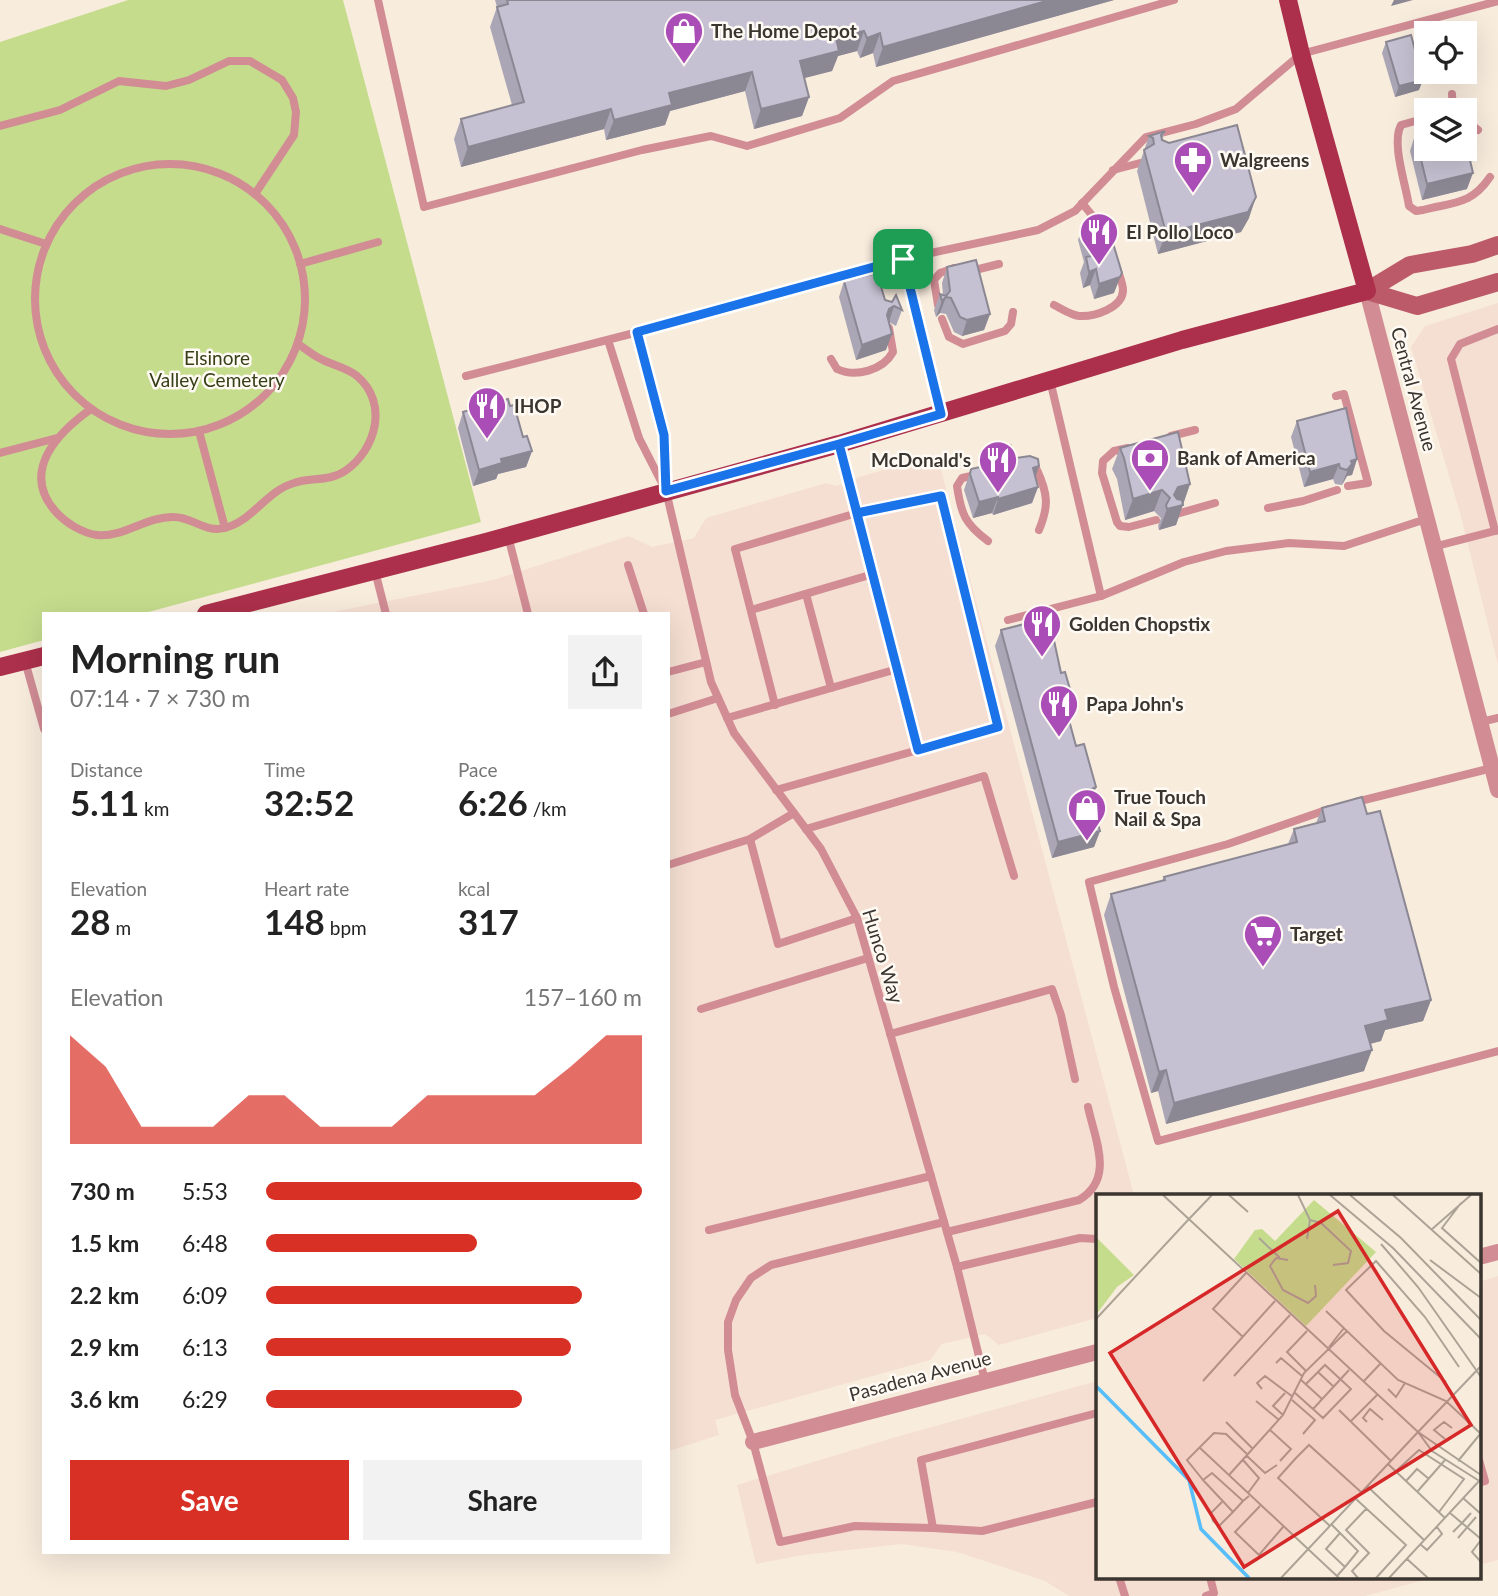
<!DOCTYPE html>
<meta charset="utf-8">
<style>
body{margin:0;font-family:Lato,sans-serif;background:#f2f2f2;color:#222;height:100vh;display:flex;flex-direction:column;font-size:26px;white-space:nowrap}
*{box-sizing:border-box;margin:0}
p{font-size:23px;color:#767676}
.icon{flex:none;width:38px;height:38px;fill:none;stroke:currentColor;stroke-width:2;stroke-linecap:round;stroke-linejoin:round}
.map{position:relative;flex:1;overflow:hidden}
.sheet{position:absolute;left:42px;top:612px;width:628px;height:942px;display:flex;flex-direction:column;background:#fff;border-radius:0px;box-shadow:0 7px 28px #0002}
.sheet>*{flex:none}
.buttons{position:absolute;left:1414px;top:21px;display:grid;gap:14px}
.buttons a{display:grid;place-items:center;width:63px;height:63px;border-radius:0px;background:#fff;box-shadow:0 7px 28px #0002;font-size:35px}
.pin{position:absolute;display:grid;place-items:center;width:60px;height:60px;color:#fff;margin:-30px;border-radius:14px;box-shadow:0 4px 10px #0006}
.round{display:grid;place-items:center;flex:none;width:74px;height:74px;border-radius:0px;background:#f2f2f2}
.overview{display:flex;align-items:center;justify-content:space-between;height:119px;padding:0 28px}
h1{font-size:38px;font-weight:700;line-height:52px}
.metrics{display:grid;grid-template-columns:repeat(3,1fr);gap:10px;height:119px;padding:7px 28px}
.metrics div{display:grid;align-content:center}
.metrics b{font-size:35px;font-weight:700}
.metrics small{font-size:19px;font-weight:400}
.metrics p{font-size:19px}
.chart{height:196px;padding:14px 28px}
.chart p{display:flex;justify-content:space-between}
.chart svg{width:100%;height:126px;margin-top:7px;fill:#d93025;opacity:.7}
.button{display:flex;gap:14px;margin-top:auto;padding:14px 28px}
.button a{flex:1;height:80px;border-radius:0px;background:#d93025;color:#fff;font-size:28px;font-weight:700;line-height:80px;text-align:center}
.button a+a{background:#f2f2f2;color:#222}
ul{padding:0 28px;list-style:none;font-size:23px}
li{display:grid;grid-template-columns:112px 84px 1fr;align-items:center;height:52px}
li i{height:18px;border-radius:9px;background:#d93025}
.map>svg:first-child{display:block}
.industrial{fill:#f5dfd2}
.green{fill:#c5dc8d}
.lines{fill:none;stroke-linecap:round;stroke-linejoin:round}
.service{stroke:#d18c94;stroke-width:8}
.minor{stroke:#d18c94;stroke-width:16}
.secondary{stroke:#bd5a6a;stroke-width:18}
.primary{stroke:#ac304c;stroke-width:18}
.wall{fill:#aaa6b5}
.shaded-wall{fill:#8b8793}
.building{fill:#c6c1d2;stroke:#8b8793;stroke-width:2}
.route-casing{stroke:#fff;stroke-width:14}
.route{stroke:#1a73e8;stroke-width:9}
.labels{text-anchor:middle;stroke-width:5;stroke-linejoin:round;paint-order:stroke}
.poi-label{font-size:19px;font-weight:bold;fill:#3a352f;stroke:#fffaf4;text-anchor:start}
.park-label{font-size:19px;fill:#354018;stroke:#fffaf4}
.street-label{font-size:19px;fill:#3a352f;stroke:#fffaf4}
.inset-river{fill:none;stroke:#57bef9;stroke-width:3.5}
.inset-road{fill:none;stroke:#aca397;stroke-width:2}
.view{fill:#d62828;fill-opacity:0.15;stroke:#d62828;stroke-width:3.5}
.inset-edge{fill:none;stroke:#3a352f;stroke-width:3.5}
</style>
<div class="map">
<svg width="1498" height="1596" viewBox="0 0 1498 1596">
<rect width="100%" height="100%" fill="#f8ecdd"/>
<g class="industrial">
<polygon points="1498,303 1498,665 1460,513 1411,347 1425,326"/>
<polygon points="926,458 940,466 1134,1195 1097,1195 1097,1318 999,1345 985,1334 942,1344 930,1360 715,1420 719,1435 669,1451 668,614 323,614 493,580 629,536 652,547 694,538 706,518 826,483 837,486 859,477"/>
<polygon points="1498,1276 1498,1560 1479,1565 1479,1282"/>
<polygon points="1097,1381 1097,1577 1435,1577 1365,1596 1069,1596 1045,1581 957,1552 902,1544 803,1555 756,1564 737,1485 896,1437"/>
</g>
<polygon class="green" points="128,0 343,0 481,522 141,614 44,614 44,640 0,652 0,42"/>
<g class="lines">
<g class="service">
<polyline points="378,0 424,207 642,150 711,136 747,146 840,118 893,81 1174,0"/>
<polyline points="1452,94 1453,110"/>
<path d="M1426 118 1401 125C1391 143 1406 185 1409 206L1416 211 1423 210C1454 202 1471 205 1490 177"/>
<polyline points="1465,120 1478,130"/>
<polyline points="0,126 60,110 119,81 166,86 189,80 229,61 250,61 282,80 293,98 296,112 294,135 255,194"/>
<circle cx="170" cy="299" r="135"/>
<polyline points="1113,170 1140,163"/>
<polyline points="1082,203 1104,230"/>
<polyline points="0,229 43,243"/>
<polyline points="903,259 941,414"/>
<polyline points="300,264 378,242"/>
<polyline points="967,268 979,269 999,264"/>
<polyline points="938,305 934,280 940,273 954,268"/>
<path d="M1054 305C1062 309 1071 315 1079 316 1094 317 1123 308 1123 290 1123 283 1119 275 1117 268"/>
<polyline points="942,319 949,337 963,344 1005,331 1011,324 1013,312"/>
<polyline points="637,332 664,435 666,491 711,682 734,733 821,849 857,918 957,1267 985,1381"/>
<polyline points="608,340 639,438 664,487"/>
<path d="M831 359 837 369C856 378 883 370 893 352L889 328"/>
<polyline points="466,376 646,330 903,259 1038,230 1075,211 1146,137 1196,124 1236,109 1301,54 1498,1"/>
<polyline points="1050,380 1101,596"/>
<polyline points="1336,396 1344,394 1368,483 1348,486"/>
<path d="M91 409C57 433 20 472 56 512 66 523 82 533 97 535 123 538 147 516 174 517 192 517 206 533 224 528 252 522 266 491 294 483 310 477 329 482 345 471 376 450 389 403 357 376 346 367 331 365 319 358 313 355 307 350 301 346"/>
<polyline points="200,435 225,528"/>
<polyline points="1171,436 1195,430"/>
<polyline points="1128,448 1114,451 1103,461 1102,473 1117,522 1120,526 1129,527 1156,520"/>
<polyline points="0,453 57,438"/>
<path d="M1031 467 1037 470C1048 494 1049 506 1039 530"/>
<path d="M976 475 962 478 957 486C961 514 965 524 988 541"/>
<polyline points="1268,508 1303,501 1337,490"/>
<polyline points="1173,515 1215,503"/>
<polyline points="1495,531 1451,359 1460,344 1498,329"/>
<polyline points="508,536 528,614"/>
<polyline points="1433,547 1498,530"/>
<polyline points="628,565 644,614"/>
<polyline points="375,571 386,614"/>
<polyline points="806,594 831,688"/>
<polyline points="751,610 873,574"/>
<polyline points="1008,620 1101,596 1184,562 1226,551 1289,543 1344,546 1426,519"/>
<polyline points="25,661 44,729"/>
<polyline points="668,672 706,662"/>
<polyline points="775,705 735,549 857,513 941,496 998,727 918,750"/>
<polyline points="668,714 718,698"/>
<polyline points="727,718 897,669"/>
<polyline points="1481,722 1498,718"/>
<polyline points="776,790 918,750 839,444"/>
<polyline points="1356,802 1492,768"/>
<polyline points="1329,809 1228,844 1089,882 1114,987 1158,1141 1498,1051"/>
<polyline points="806,829 984,776 1014,876"/>
<polyline points="750,839 778,944 857,918"/>
<polyline points="668,865 750,839 794,813"/>
<polyline points="701,1009 868,958"/>
<polyline points="890,1034 1052,989 1061,1015 1075,1079"/>
<polyline points="709,1230 931,1176"/>
<path d="M947 1232 1079 1200C1115 1179 1095 1140 1088 1107"/>
<polyline points="957,1267 1080,1238 1097,1239"/>
<polyline points="1097,1413 921,1460 933,1528 982,1531 1097,1502"/>
<polyline points="1479,1460 1485,1481 1479,1483"/>
<polyline points="933,1528 855,1526 780,1542 753,1442 735,1395 728,1350 728,1322 736,1300 751,1278 771,1265 944,1222"/>
<polyline points="1119,1577 1125,1596"/>
<polyline points="1206,1596 1214,1593 1210,1577"/>
</g>
<g class="minor">
<polyline points="1367,291 1498,790"/>
<polyline points="1479,1257 1498,1252"/>
<polyline points="753,1442 1097,1352"/>
</g>
<g class="secondary">
<polyline points="1367,291 1410,265 1472,254 1498,245"/>
<polyline points="1367,291 1417,306 1498,282"/>
</g>
<g class="primary">
<polyline points="206,614 486,542 839,444 1182,340 1367,291 1301,54 1288,0"/>
<polyline points="0,667 44,656"/>
</g>
</g>
<g class="wall">
<polygon points="495,0 1114,0 876,67 873,53 860,58 857,51 838,56 832,71 804,78 809,97 802,116 754,129 745,91 670,111 665,125 606,140 604,129 461,167 454,139 461,119 512,105 490,27 497,7"/>
<polygon points="1386,42 1419,90 1395,97 1382,53"/>
<polygon points="1165,131 1162,140 1249,218 1241,232 1158,254 1137,171 1149,136"/>
<polygon points="1415,135 1467,189 1422,200 1410,151"/>
<polygon points="1084,224 1114,293 1094,299 1090,285 1083,288 1080,273 1084,262 1078,240"/>
<polygon points="947,267 990,314 984,330 962,336 954,332 946,314 940,313 936,317 934,310 940,294 943,295 942,283"/>
<polygon points="844,281 885,300 902,310 896,326 889,322 886,350 856,360 839,297"/>
<polygon points="463,412 523,437 532,451 526,467 498,474 496,479 473,486 458,428"/>
<polygon points="1297,421 1357,459 1352,475 1347,476 1342,485 1335,484 1333,479 1304,487 1291,437"/>
<polygon points="1010,446 1007,455 1010,459 1035,477 1038,487 1032,503 993,515 992,513 973,518 964,490 971,469 989,465 994,451"/>
<polygon points="1120,448 1190,484 1176,525 1159,530 1158,526 1161,518 1154,511 1125,520 1117,479 1112,469"/>
<polygon points="1030,612 1066,711 1076,746 1096,787 1091,802 1100,831 1094,847 1052,858 995,646 1001,630 1026,623"/>
<polygon points="1322,808 1367,814 1431,1000 1423,1021 1385,1030 1381,1041 1370,1044 1364,1071 1166,1124 1158,1091 1151,1093 1104,915 1111,894 1162,881 1164,877 1288,844 1294,829 1316,823"/>
</g>
<g class="shaded-wall">
<polygon points="1050,0 1114,0 876,67 883,47"/>
<polygon points="1394,0 1413,0 1391,6"/>
<polygon points="864,31 857,51 838,56 832,71 793,81 800,61 836,38"/>
<polygon points="880,33 873,53 860,58 867,38"/>
<polygon points="752,72 745,91 670,111 665,125 606,140 614,120 669,93"/>
<polygon points="1423,80 1419,90 1395,97 1399,86"/>
<polygon points="809,97 802,116 754,129 761,109"/>
<polygon points="611,109 604,129 461,167 468,147"/>
<polygon points="1473,173 1467,189 1422,200 1427,184"/>
<polygon points="1256,197 1249,218 1241,232 1158,254 1166,233"/>
<polygon points="1096,269 1090,285 1083,288 1089,272"/>
<polygon points="1122,273 1114,293 1094,299 1099,284"/>
<polygon points="946,297 940,313 936,317 942,301"/>
<polygon points="894,306 889,322 883,325 889,309"/>
<polygon points="990,314 984,330 962,336 967,320"/>
<polygon points="892,334 886,350 856,360 862,345"/>
<polygon points="532,451 526,467 498,474 496,479 473,486 479,470 501,459"/>
<polygon points="1357,459 1352,475 1347,476 1342,485 1351,461"/>
<polygon points="1339,464 1333,479 1304,487 1310,472"/>
<polygon points="1039,466 1034,482 1033,468"/>
<polygon points="1190,484 1176,525 1159,530 1167,509 1178,487"/>
<polygon points="1038,487 1032,503 993,515 998,499"/>
<polygon points="1162,490 1154,511 1125,520 1133,499"/>
<polygon points="998,497 992,513 973,518 979,502"/>
<polygon points="1072,696 1066,712 1063,698"/>
<polygon points="1096,787 1091,803 1088,791"/>
<polygon points="1100,831 1094,847 1052,858 1058,842"/>
<polygon points="1431,1000 1423,1021 1385,1030 1381,1041 1357,1047 1365,1026 1385,1010"/>
<polygon points="1372,1050 1364,1071 1166,1124 1174,1103"/>
<polygon points="1166,1070 1158,1091 1151,1093 1159,1072"/>
</g>
<g class="building">
<polygon points="507,0 1050,0 883,47 880,33 867,38 864,31 836,38 839,51 800,61 809,97 761,109 752,72 669,93 672,105 614,120 611,109 468,147 461,119 524,102 497,7 508,4"/>
<polygon points="1411,35 1423,80 1399,86 1386,42"/>
<polygon points="1237,125 1256,197 1248,212 1166,233 1144,150 1154,144 1153,138 1149,136 1165,131 1161,135 1162,140 1169,143"/>
<polygon points="1426,132 1426,149 1465,149 1465,139 1473,173 1427,184 1415,135"/>
<polygon points="1106,220 1122,273 1120,277 1099,284 1096,269 1089,272 1086,257 1092,256 1084,224"/>
<polygon points="976,260 990,314 967,320 960,317 951,298 946,297 942,301 940,294 946,296 950,291 947,267"/>
<polygon points="877,273 885,300 892,302 896,295 902,310 894,306 889,309 887,315 892,334 862,345 844,281"/>
<polygon points="508,399 510,406 514,405 523,437 527,436 532,451 501,459 502,463 479,470 463,412"/>
<polygon points="1346,408 1357,459 1351,461 1352,464 1347,470 1340,468 1339,464 1310,472 1297,421"/>
<polygon points="1178,432 1190,484 1178,487 1174,495 1177,499 1182,500 1183,505 1167,509 1166,505 1170,498 1162,490 1133,499 1124,458 1120,448"/>
<polygon points="1010,446 1006,454 1010,459 1030,456 1038,459 1039,466 1033,468 1038,487 998,499 998,497 979,502 970,474 971,469 998,463 1001,455 994,451"/>
<polygon points="1047,608 1061,673 1065,672 1072,696 1063,698 1076,746 1084,744 1096,787 1088,791 1100,831 1058,842 1001,630 1032,622 1030,612"/>
<polygon points="1362,797 1367,814 1380,811 1431,1000 1385,1010 1388,1020 1365,1026 1372,1050 1174,1103 1166,1070 1159,1072 1111,894 1165,880 1164,877 1297,842 1294,829 1325,821 1322,808"/>
</g>
<g class="lines">
<g class="route-casing">
<polyline id="route" points="903,259 637,332 664,435 666,491 839,444 918,750 998,727 941,496 857,513 839,444 941,414 903,259"/>
</g>
<use href="#route" class="route"/>
</g>
<defs>
<g id="shop-pin" transform="scale(2.0125)"><path d="M0 17L-7.5 6A9.5 9.5 0 1 1 7.5 6Z" fill="#ab4db6" stroke="#fffaf4"/><path d="M-5-2.5h2.3a2.7 3.5 0 0 1 5.4 0H5L5.5 6h-11ZM-1.5-2.5h3a1.5 2.3 0 0 0-3 0Z" fill="#fff"/></g>
<g id="pharmacy-pin" transform="scale(2.0125)"><path d="M0 17L-7.5 6A9.5 9.5 0 1 1 7.5 6Z" fill="#ab4db6" stroke="#fffaf4"/><path d="M-2-6h4v4h4v4h-4v4h-4v-4h-4v-4h4Z" fill="#fff"/></g>
<g id="restaurant-pin" transform="scale(2.0125)"><path d="M0 17L-7.5 6A9.5 9.5 0 1 1 7.5 6Z" fill="#ab4db6" stroke="#fffaf4"/><path d="M-5-6h1v4h1v-4h1v4h1v-4h1v5L-1.5 .5V6h-2V.5L-5-1ZM5-6V6H3V1.5H1.5Q1.5-4 5-6Z" fill="#fff"/></g>
<g id="bank-pin" transform="scale(2.0125)"><path d="M0 17L-7.5 6A9.5 9.5 0 1 1 7.5 6Z" fill="#ab4db6" stroke="#fffaf4"/><path d="M-6-4H6V4H-6ZM0-2.3a2.3 2.3 0 1 0 0 4.6a2.3 2.3 0 1 0 0-4.6Z" fill="#fff"/></g>
<g id="supermarket-pin" transform="scale(2.0125)"><path d="M0 17L-7.5 6A9.5 9.5 0 1 1 7.5 6Z" fill="#ab4db6" stroke="#fffaf4"/><path d="M-6-5.5h2.5l.6 2H6L4.5 2H-2.5L-4.4-4H-6ZM-1.5 3.2a1.3 1.3 0 1 0 .1 0ZM3 3.2a1.3 1.3 0 1 0 .1 0Z" fill="#fff"/></g>
</defs>
<g fill-rule="evenodd">
<use href="#shop-pin" x="684" y="31"/>
<use href="#pharmacy-pin" x="1193" y="160"/>
<use href="#restaurant-pin" x="1099" y="232"/>
<use href="#restaurant-pin" x="487" y="406"/>
<use href="#bank-pin" x="1150" y="458"/>
<use href="#restaurant-pin" x="998" y="460"/>
<use href="#restaurant-pin" x="1042" y="624"/>
<use href="#restaurant-pin" x="1059" y="704"/>
<use href="#shop-pin" x="1087" y="808"/>
<use href="#supermarket-pin" x="1263" y="934"/>
</g>
<g class="labels">
<g class="poi-label">
<text x="711" y="38">The Home Depot</text>
<text x="1220" y="167">Walgreens</text>
<text x="1126" y="239">El Pollo Loco</text>
<text x="514" y="413">IHOP</text>
<text x="1177" y="465">Bank of America</text>
<text x="971" y="467" text-anchor="end">McDonald's</text>
<text x="1069" y="631">Golden Chopstix</text>
<text x="1086" y="711">Papa John's</text>
<text x="1114" y="804">True Touch<tspan x="1114" dy="22">Nail &amp; Spa</tspan></text>
<text x="1290" y="941">Target</text>
</g>
<g class="park-label">
<text x="217" y="365">Elsinore<tspan x="217" dy="22">Valley Cemetery</tspan></text>
</g>
<g class="street-label">
<text transform="translate(1414 389) rotate(75)" y="7">Central Avenue</text>
<text transform="translate(883 956) rotate(73)" y="7">Hunco Way</text>
<text transform="translate(920 1376) rotate(-15)" y="7">Pasadena Avenue</text>
</g>
</g>
<g transform="translate(1096 1194)">
<rect width="385" height="385" fill="#f8ecdd"/>
<path d="M218 6 280 58 210 132 138 65 159 36 166 35 179 47ZM0 43 38 81 21 93 0 121Z" fill="#c5dc8d"/>
<path class="inset-river" d="M0 192 93 286 105 335 153 384"/>
<path class="inset-road" d="M67 1 322 238 385 281M133 1 152 18M202 1 214 26 211 45M234 1 297 54 385 145M254 1 305 44 385 126M297 1 385 80M365 9 346 34 385 69M93 25 116 1M214 26 225 29 255 57 252 69 237 71M335 36 375 1M163 44 184 64M285 50 322 93 385 183M192 66 180 64 174 72 187 96 212 109 220 102 219 91M334 66 385 104M230 117 302 186 350 207 385 240M0 125 93 25M147 143 117 115 150 79M233 153 248 134M180 169 185 164 206 182M210 177 191 158 211 137M222 178 238 193M138 182 194 121M204 185 226 205M107 187 179 107M267 188 285 169M350 188 288 137 250 96 280 67 329 123 363 173M210 190 229 171 255 195 227 224 217 215M166 195 161 189 169 182 197 203M292 195 300 203 309 189M198 198 217 215 253 176M196 206 219 226 207 240M160 207 183 226M243 216 295 267M187 221 177 212 189 199M255 227 281 201M130 228 157 255M271 228 267 224 274 215 287 226M174 236 195 255 184 267M322 238 385 172M322 238 336 257 385 288M349 245 338 236 348 228 356 234M103 253 243 384M151 262 169 279 181 271M147 266 163 284 152 299M362 267 385 239M292 270 349 324M299 278 323 256 368 285 343 318M133 281 187 221 208 179 251 137M107 286 91 266 118 239 130 240 152 261M310 287 321 275 333 285M271 292 328 346M321 298 349 266M367 304 385 320M260 305 310 351 280 384M147 307 137 318 107 286 116 279 147 307 153 302M126 308 115 319 117 327 123 332 137 318M164 312 139 338 163 361 187 333M354 319 366 329 375 319M236 331 244 339 230 355 249 373 241 382M234 332 182 284 200 264 213 251 265 298M357 338 366 329 385 345M244 339 262 357 249 373M362 344 380 323M385 346 376 358 385 368M324 350 331 356 346 340 341 333M311 365 332 384M185 384 322 238M262 384 256 377 273 359 250 336 270 315M293 384 385 285"/>
<path class="view" d="M242 17 375 231 148 373 14 159Z"/>
<rect width="385" height="385" class="inset-edge"/>
</g>
</svg>
<div class="buttons">
<a><svg class="icon" aria-label="locate" viewBox="0 0 24 24"><circle cx="12" cy="12" r="6"/><path d="M12 2v4M12 18v4M2 12h4M18 12h4"/></svg></a>
<a><svg class="icon" aria-label="layers" viewBox="0 0 24 24"><path d="M12 4l9 5-9 5-9-5zM3 14l9 5 9-5"/></svg></a>
</div>
<div class="pin" style="left:903px;top:259px;background:#1e9e55"><svg class="icon" aria-label="arrive" viewBox="0 0 24 24"><path d="M6 21V4h12l-3 4 3 4H6"/></svg></div>
<section class="sheet">
<div class="overview"><div><h1>Morning run</h1><p>07:14 · 7 × 730 m</p></div><a class="round"><svg class="icon" aria-label="share" viewBox="0 0 24 24"><path d="M12 15V3M7 8l5-5 5 5M5 13v7h14v-7"/></svg></a></div>
<div class="metrics">
<div><p>Distance</p><b>5.11<small> km</small></b></div>
<div><p>Time</p><b>32:52</b></div>
<div><p>Pace</p><b>6:26<small> /km</small></b></div>
</div>
<div class="metrics">
<div><p>Elevation</p><b>28<small> m</small></b></div>
<div><p>Heart rate</p><b>148<small> bpm</small></b></div>
<div><p>kcal</p><b>317</b></div>
</div>
<div class="chart"><p><span>Elevation</span>157–160 m</p>
<svg viewBox="0 0 160 44" preserveAspectRatio="none"><path d="M0 44V6L10 17L20 38L30 38L40 38L50 27L60 27L70 38L80 38L90 38L100 27L110 27L120 27L130 27L140 17L150 6L160 6V44z"/></svg>
</div>
<ul>
<li><b>730 m</b>5:53<i style="width:100%"></i></li>
<li><b>1.5 km</b>6:48<i style="width:56%"></i></li>
<li><b>2.2 km</b>6:09<i style="width:84%"></i></li>
<li><b>2.9 km</b>6:13<i style="width:81%"></i></li>
<li><b>3.6 km</b>6:29<i style="width:68%"></i></li>
</ul>
<div class="button"><a>Save</a><a>Share</a></div>
</section>
</div>
